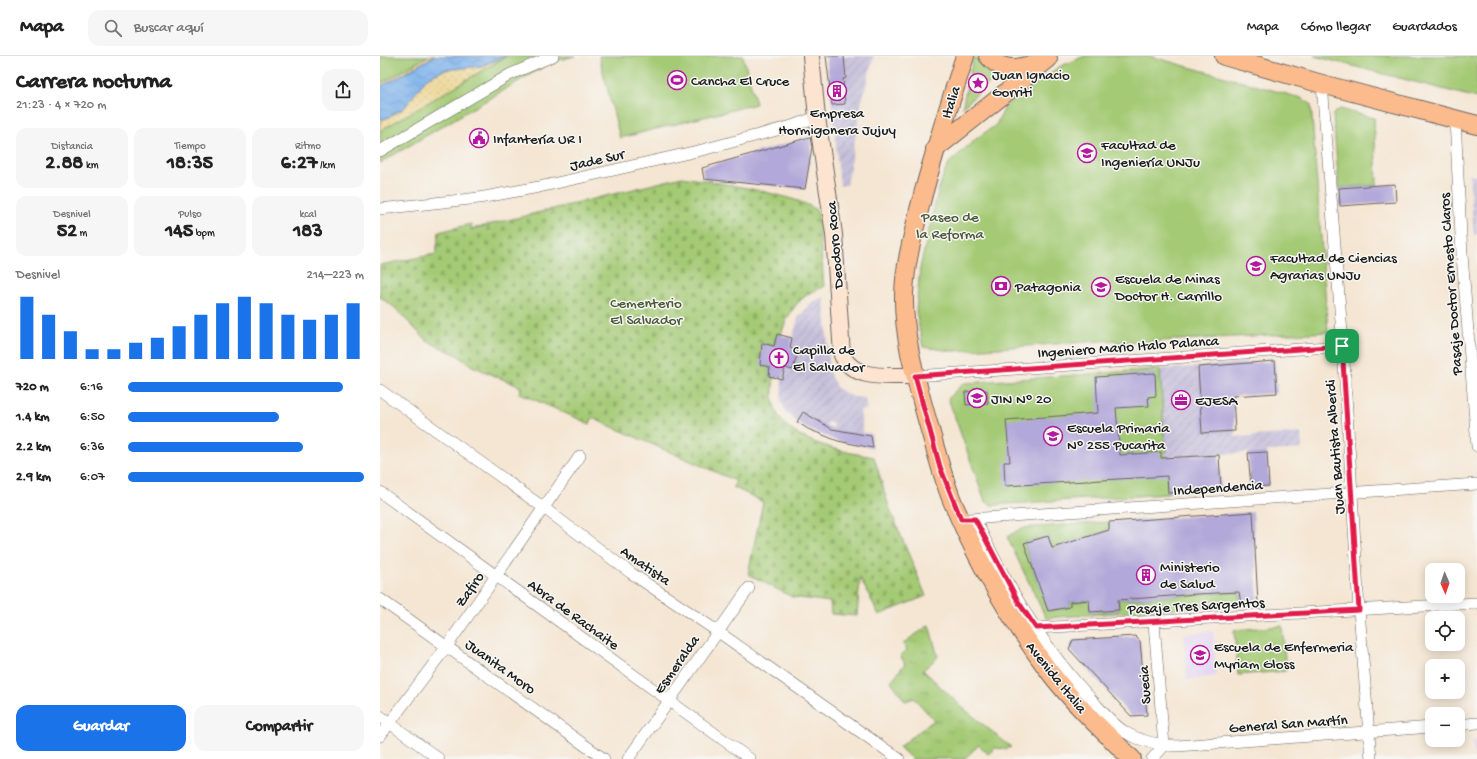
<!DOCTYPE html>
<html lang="es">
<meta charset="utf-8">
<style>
body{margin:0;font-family:"Gochi Hand",sans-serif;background:#f6f6f6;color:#222;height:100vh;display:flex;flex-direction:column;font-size:15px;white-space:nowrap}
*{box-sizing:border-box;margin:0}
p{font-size:13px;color:#767676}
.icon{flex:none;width:22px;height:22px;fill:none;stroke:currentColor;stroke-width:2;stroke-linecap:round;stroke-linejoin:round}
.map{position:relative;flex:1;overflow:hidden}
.details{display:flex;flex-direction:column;background:#fff;width:380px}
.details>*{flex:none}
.needle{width:26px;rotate:178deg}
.tools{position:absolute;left:1045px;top:507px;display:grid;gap:8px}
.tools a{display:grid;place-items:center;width:40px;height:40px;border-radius:8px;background:#fff;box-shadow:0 2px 10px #0003;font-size:20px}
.pin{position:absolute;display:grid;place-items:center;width:34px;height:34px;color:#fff;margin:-17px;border-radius:8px;box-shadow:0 2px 6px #0006}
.round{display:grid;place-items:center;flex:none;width:42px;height:42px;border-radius:12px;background:#f6f6f6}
.summary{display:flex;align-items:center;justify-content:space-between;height:68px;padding:0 16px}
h1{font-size:22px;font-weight:800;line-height:30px}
.figures{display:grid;grid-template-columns:repeat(3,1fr);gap:6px;height:68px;padding:4px 16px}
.figures div{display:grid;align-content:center;border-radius:10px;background:#f6f6f6;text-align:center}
.figures b{font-size:20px;font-weight:800}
.figures small{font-size:11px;font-weight:400}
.figures p{font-size:11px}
.chart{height:112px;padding:8px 16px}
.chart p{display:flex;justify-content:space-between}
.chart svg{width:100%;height:72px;margin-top:4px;stroke:#1a73e8;stroke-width:6}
.primary-button{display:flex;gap:8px;margin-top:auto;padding:8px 16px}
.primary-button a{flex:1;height:46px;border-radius:12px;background:#1a73e8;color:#fff;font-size:16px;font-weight:800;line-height:46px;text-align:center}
.primary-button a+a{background:#f6f6f6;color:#222}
ul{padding:0 16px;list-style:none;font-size:13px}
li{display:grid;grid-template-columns:64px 48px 1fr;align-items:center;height:30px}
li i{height:10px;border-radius:5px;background:#1a73e8}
header{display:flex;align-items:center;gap:24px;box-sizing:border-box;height:56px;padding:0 20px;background:#fff;border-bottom:1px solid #e0e0e0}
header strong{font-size:19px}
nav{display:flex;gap:22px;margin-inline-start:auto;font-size:14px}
.search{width:280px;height:36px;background:#f6f6f6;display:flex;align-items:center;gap:10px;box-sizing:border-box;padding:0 14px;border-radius:12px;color:#767676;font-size:15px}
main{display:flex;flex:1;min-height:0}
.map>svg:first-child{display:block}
.built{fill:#e3d3f2}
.industrial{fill:url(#industrial-furrows)}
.grass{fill:url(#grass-tufts);stroke:#607348}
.sand{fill:url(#sand-dots);stroke:#857b5d}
.cemetery{fill:url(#cemetery-stones);stroke:#607348}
.green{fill:#a4ca74;stroke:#607348}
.water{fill:url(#water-waves);stroke:#4d6784}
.building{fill:#b2a8d9}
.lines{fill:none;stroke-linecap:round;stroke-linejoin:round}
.street-casing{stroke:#68635c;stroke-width:12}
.secondary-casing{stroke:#68635c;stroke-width:18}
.primary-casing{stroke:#68635c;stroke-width:20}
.street{stroke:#fff;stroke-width:11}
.secondary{stroke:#fde4d1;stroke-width:16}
.primary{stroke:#fbbb8d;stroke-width:18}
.route-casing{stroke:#fff;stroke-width:8}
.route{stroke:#e11d48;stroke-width:5}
.labels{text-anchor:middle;stroke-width:3;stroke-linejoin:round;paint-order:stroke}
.poi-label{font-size:15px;fill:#1c1c1c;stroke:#f6f6f2;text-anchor:start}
.street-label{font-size:15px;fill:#1c1c1c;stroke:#f6f6f2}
.park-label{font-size:15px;fill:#4c593b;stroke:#f6f6f2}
</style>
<header>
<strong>Mapa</strong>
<div class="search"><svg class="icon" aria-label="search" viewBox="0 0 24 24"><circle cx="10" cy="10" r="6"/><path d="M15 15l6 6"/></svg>Buscar aquí</div>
<nav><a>Mapa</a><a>Cómo llegar</a><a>Guardados</a></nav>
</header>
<main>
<section class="details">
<div class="summary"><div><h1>Carrera nocturna</h1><p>21:23 · 4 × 720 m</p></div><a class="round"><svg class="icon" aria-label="share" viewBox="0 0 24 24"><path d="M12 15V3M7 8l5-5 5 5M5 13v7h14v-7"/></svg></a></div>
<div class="figures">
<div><p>Distancia</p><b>2.88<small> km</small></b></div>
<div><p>Tiempo</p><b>18:35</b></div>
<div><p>Ritmo</p><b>6:27<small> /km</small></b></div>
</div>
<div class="figures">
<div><p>Desnivel</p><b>52<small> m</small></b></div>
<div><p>Pulso</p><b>145<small> bpm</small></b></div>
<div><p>kcal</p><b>183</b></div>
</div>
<div class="chart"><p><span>Desnivel</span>214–223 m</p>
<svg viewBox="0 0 160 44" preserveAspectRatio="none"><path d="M5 44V6M15 44V17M25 44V27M35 44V38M45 44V38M55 44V34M65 44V31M75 44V24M85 44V17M95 44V10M105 44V6M115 44V10M125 44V17M135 44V20M145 44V17M155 44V10"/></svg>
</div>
<ul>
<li><b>720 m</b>6:16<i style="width:91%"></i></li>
<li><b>1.4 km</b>6:50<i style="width:64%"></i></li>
<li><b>2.2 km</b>6:36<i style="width:74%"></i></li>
<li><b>2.9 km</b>6:07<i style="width:100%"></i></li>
</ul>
<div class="primary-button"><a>Guardar</a><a>Compartir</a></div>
</section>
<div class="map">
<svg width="1097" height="703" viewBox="0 0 1097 703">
<defs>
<pattern id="industrial-furrows" width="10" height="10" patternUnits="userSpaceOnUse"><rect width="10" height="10" fill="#c6c0da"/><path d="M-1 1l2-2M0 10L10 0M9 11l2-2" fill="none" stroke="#aaa4ba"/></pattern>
<pattern id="grass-tufts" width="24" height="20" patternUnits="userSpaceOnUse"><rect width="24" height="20" fill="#a4ca74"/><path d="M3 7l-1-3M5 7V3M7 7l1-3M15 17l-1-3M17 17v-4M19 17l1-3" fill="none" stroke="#8dad64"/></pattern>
<pattern id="sand-dots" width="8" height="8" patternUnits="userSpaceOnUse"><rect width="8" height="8" fill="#eeda9e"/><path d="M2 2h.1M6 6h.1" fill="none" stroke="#ccba88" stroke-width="1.8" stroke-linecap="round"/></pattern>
<pattern id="cemetery-stones" width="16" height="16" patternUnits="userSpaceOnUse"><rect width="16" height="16" fill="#a4ca74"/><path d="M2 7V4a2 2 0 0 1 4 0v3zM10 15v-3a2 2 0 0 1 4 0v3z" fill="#8dad64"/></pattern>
<pattern id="water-waves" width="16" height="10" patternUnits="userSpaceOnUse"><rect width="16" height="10" fill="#7eb2ec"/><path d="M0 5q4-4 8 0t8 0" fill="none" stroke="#6c98ca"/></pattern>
</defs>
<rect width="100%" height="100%" fill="#f6f6f2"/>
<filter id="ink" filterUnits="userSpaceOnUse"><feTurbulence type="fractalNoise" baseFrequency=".025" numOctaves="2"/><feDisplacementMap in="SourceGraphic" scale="8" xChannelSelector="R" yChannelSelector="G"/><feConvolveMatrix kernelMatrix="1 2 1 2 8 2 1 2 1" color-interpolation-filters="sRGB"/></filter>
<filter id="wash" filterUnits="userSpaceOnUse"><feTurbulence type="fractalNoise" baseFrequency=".012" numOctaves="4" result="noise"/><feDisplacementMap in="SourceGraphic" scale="16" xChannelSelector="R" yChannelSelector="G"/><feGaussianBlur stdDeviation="0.9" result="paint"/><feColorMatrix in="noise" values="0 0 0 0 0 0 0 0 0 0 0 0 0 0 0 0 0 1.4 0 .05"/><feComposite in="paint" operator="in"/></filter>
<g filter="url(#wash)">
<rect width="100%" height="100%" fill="#f5e6d3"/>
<g class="built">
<polygon points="833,575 836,620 807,624 804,578"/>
<polygon points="1092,685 1097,685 1097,703 1095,703"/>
</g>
<g class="industrial">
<polygon points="464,0 494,0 481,48 467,129 460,130 452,49 465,48 463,23 466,22"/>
<polygon points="1089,118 1097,120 1097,179 1094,179"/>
<polygon points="444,241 450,319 457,332 466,338 474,341 485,342 487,353 480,355 483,377 491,377 492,384 475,381 462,375 460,386 449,382 454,368 448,366 447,369 423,356 417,366 406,356 401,345 402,323 405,312 413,314 418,295 410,292 418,262 433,246"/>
<polygon points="818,311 822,377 855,375 855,381 921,377 922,393 785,402 780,313"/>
</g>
<path class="grass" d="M549 569 558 601 543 614 583 652 631 691 626 693 615 692 608 698 599 689 584 703H532L519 691 554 664 534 642 525 645 511 625 525 608 520 599 527 594 523 588C531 580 540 577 549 569Z"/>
<g class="sand">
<polygon points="48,0 54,0 0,31 0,28"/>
<polygon points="127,0 0,75 0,64 7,62 24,52 46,22 64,14 101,10"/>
</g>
<path class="cemetery" d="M302 121C327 125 425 139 438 156L444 231C420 238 408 256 401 279H397L394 290 382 287 390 311 389 320 394 322C392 334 392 350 399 361 413 386 468 397 494 401L509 451 546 540 499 559 480 522 477 560 451 558 450 546 412 541 368 518 383 446 353 431 356 425 212 362 210 368 139 337 141 331 92 310 77 299 47 285 14 251 0 241V209L56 198 59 176 91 168 92 173Z"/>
<g class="green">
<polygon points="0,0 48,0 0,28"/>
<polygon points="127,0 195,0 171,6 0,107 0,75"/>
<polygon points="219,0 363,0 376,48 240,82"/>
<polygon points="705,0 769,0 921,42 931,48 948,276 740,287 734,284 573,295 543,291 536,255 540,212 558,135 563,120 569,107 597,82 616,69 626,50 636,41 679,11"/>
<polygon points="934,0 1097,0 1097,42"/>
<polygon points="596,1 618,16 618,19 582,52 593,3"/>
<polygon points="960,53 994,62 997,129 959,132 953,58"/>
<polygon points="780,313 788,438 611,449 605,445 568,342 584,327"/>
<polygon points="729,466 729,474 672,492 668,480 644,487 668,555 690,551 690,546 709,544 710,556 739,554 738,544 817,538 859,536 861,548 666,562 627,481 642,472"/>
<polygon points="902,570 906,615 858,619 854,574"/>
</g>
<polygon class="water" points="54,0 126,0 101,10 64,14 47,22 24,52 7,62 0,64 0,31"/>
<g id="blocks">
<g class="building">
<polygon points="446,0 464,0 466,22 463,23 465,48 452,49"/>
<polygon points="430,81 432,91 425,133 324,123 322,112"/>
<polygon points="1015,128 1016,146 960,150 959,132"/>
<polygon points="397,278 412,282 410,292 418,295 413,314 405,312 402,323 389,320 390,311 380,309 382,287 394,290"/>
<polygon points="895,305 897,337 853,340 855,375 822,377 818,311"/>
<polygon points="775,317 776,340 768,341 769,350 736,352 740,399 781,396 781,402 839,399 841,433 788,437 787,420 625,430 624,406 630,406 626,364 718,357 716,321"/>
<polygon points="607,334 608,347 586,349 585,336"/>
<polygon points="423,356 452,373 491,380 493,392 458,385 428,373 417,366"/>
<polygon points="887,396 889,430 871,431 868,397"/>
<polygon points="873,456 878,547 861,548 859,536 817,538 738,544 739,554 710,556 709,544 690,546 690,551 668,555 644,487 668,480 672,492 729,474 729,466"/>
<polygon points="755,580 760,585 767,659 751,660 689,593 693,584"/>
</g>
</g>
</g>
<g filter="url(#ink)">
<use href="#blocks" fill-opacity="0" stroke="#68635c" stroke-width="1"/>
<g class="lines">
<g class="street-casing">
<g id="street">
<polyline points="942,28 963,290 979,554 991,703"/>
<polyline points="1075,63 1082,199 1097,390"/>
<polyline points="0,95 131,18 173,0"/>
<polyline points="0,153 99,142 159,131 322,94 412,70 437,61"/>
<polyline points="535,320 963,290"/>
<polyline points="0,334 164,452 251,517 337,575 519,703"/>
<polyline points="0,436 370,703"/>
<polyline points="589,463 1097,428"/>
<path d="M595 463C626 528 662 591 712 644 722 655 732 668 745 676 761 686 779 689 797 690L1052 671"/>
<polyline points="0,543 224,703"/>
<polyline points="774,567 784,690"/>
<polyline points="656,572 1097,547"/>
<polyline points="0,660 59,703"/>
<polyline points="1078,669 1097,667"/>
<polyline points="0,680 67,590 200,400"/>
<polyline points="248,703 369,532"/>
<polyline points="772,703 784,690"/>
</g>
</g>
<g class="secondary-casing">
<path id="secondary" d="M431 0 437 61 454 178 462 299C475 326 510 319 535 320"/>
</g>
<g class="primary-casing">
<g id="primary">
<path d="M585 0C569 50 553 99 540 150 533 179 525 208 524 238 523 279 535 320 546 360 554 387 561 416 571 442 596 503 630 562 669 615 693 647 723 675 752 703"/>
<path d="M608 0C623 17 641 13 660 6"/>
<polyline points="844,0 942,28 1097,69"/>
<polyline points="555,93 668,3"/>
</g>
</g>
<use href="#street" class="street"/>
<use href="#secondary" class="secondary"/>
<use href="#primary" class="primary"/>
</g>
</g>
<g class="lines" filter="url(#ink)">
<g class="route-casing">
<polygon id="route" points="962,290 979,554 656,572 639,547 595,463 581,463 560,411 535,320"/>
</g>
<use href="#route" class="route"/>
</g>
<defs>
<g id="stadium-ring" transform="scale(1)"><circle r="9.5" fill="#f6f6f2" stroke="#b5179e" stroke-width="1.5"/><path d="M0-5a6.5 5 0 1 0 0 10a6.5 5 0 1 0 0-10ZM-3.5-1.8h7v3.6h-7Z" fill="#b5179e"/></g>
<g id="sight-ring" transform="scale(1)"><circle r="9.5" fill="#f6f6f2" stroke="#b5179e" stroke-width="1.5"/><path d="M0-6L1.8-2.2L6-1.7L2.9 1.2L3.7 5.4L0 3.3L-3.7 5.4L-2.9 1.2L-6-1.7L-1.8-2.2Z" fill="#b5179e"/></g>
<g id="building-ring" transform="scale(1)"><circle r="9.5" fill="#f6f6f2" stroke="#b5179e" stroke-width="1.5"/><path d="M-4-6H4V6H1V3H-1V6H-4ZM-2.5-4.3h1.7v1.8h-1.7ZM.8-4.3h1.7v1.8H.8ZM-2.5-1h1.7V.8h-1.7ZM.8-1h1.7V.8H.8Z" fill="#b5179e"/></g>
<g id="civic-ring" transform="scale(1)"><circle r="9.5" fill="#f6f6f2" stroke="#b5179e" stroke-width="1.5"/><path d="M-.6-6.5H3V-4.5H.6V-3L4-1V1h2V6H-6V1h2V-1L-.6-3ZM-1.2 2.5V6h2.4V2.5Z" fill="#b5179e"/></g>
<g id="university-ring" transform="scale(1)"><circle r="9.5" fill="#f6f6f2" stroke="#b5179e" stroke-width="1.5"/><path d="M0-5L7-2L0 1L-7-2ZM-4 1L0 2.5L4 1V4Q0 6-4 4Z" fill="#b5179e"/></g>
<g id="bank-ring" transform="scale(1)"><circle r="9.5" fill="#f6f6f2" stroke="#b5179e" stroke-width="1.5"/><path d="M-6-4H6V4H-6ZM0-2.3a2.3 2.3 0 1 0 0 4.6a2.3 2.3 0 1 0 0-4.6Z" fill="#b5179e"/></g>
<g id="school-ring" transform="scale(1)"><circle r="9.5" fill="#f6f6f2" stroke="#b5179e" stroke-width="1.5"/><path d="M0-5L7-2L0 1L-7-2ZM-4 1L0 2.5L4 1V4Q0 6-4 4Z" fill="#b5179e"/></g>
<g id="church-ring" transform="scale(1)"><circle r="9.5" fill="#f6f6f2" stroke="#b5179e" stroke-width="1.5"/><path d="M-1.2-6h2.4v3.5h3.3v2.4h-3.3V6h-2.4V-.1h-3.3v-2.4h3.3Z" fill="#b5179e"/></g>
<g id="office-ring" transform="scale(1)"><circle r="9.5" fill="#f6f6f2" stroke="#b5179e" stroke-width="1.5"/><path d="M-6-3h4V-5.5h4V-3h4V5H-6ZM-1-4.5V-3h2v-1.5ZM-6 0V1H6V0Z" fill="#b5179e"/></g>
</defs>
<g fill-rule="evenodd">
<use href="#stadium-ring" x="297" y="24"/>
<use href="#sight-ring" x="598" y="27"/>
<use href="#building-ring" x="457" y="35"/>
<use href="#civic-ring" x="99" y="82"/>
<use href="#university-ring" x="707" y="97"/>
<use href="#university-ring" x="876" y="210"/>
<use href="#bank-ring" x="621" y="230"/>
<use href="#school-ring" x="721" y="231"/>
<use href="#church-ring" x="399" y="302"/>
<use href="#school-ring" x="597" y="342"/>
<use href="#office-ring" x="801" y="344"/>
<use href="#school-ring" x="673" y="380"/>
<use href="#building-ring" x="766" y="519"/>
<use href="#university-ring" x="820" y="599"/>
</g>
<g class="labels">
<g class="poi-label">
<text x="612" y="23">Juan Ignacio<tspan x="612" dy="17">Gorriti</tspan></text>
<text x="311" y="29">Cancha El Cruce</text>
<text x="457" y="61" text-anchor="middle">Empresa<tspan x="457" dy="17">Hormigonera Jujuy</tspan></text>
<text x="113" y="87">Infantería UR I</text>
<text x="721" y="93">Facultad de<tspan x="721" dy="17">Ingeniería UNJu</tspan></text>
<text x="890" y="206">Facultad de Ciencias<tspan x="890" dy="17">Agrarias UNJu</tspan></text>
<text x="735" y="227">Escuela de Minas<tspan x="735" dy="17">Doctor H. Carrillo</tspan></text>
<text x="635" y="235">Patagonia</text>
<text x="413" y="298">Capilla de<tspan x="413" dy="17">El Salvador</tspan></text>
<text x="611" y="347">JIN Nº 20</text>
<text x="815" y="349">EJESA</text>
<text x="687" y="376">Escuela Primaria<tspan x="687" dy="17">Nº 255 Pucarita</tspan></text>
<text x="780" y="515">Ministerio<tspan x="780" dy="17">de Salud</tspan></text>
<text x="834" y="595">Escuela de Enfermeria<tspan x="834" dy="17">Myriam Gloss</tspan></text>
</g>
<g class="street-label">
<text transform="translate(570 46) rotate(-72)" y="5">Italia</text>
<text transform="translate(217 103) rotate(-13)" y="5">Jade Sur</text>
<text transform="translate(454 189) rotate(-95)" y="5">Deodoro Roca</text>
<text transform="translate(1070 228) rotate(-94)" y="5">Pasaje Doctor Ernesto Claros</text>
<text transform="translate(748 290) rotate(-4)" y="5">Ingeniero Mario Italo Palanca</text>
<text transform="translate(954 391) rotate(-94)" y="5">Juan Bautista Alberdi</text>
<text transform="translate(838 431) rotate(-4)" y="5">Independencia</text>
<text transform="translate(266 509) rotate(35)" y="5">Amatista</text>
<text transform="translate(89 533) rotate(-55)" y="5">Zafiro</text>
<text transform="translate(816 549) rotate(-3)" y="5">Pasaje Tres Sargentos</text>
<text transform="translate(194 558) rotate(36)" y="5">Abra de Rachaite</text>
<text transform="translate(296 608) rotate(-55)" y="5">Esmeralda</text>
<text transform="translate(121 610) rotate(36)" y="5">Juanita Moro</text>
<text transform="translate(677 621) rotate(51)" y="5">Avenida Italia</text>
<text transform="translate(764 629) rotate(-94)" y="5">Suecia</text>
<text transform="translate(908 667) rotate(-4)" y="5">General San Martín</text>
</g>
<g class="park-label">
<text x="570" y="165">Paseo de<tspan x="570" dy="17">la Reforma</tspan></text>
<text x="266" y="251">Cementerio<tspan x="266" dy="17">El Salvador</tspan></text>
</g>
</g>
</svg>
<div class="tools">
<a><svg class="needle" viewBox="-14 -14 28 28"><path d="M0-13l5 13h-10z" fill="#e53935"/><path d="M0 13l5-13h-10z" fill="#767676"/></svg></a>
<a><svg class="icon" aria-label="locate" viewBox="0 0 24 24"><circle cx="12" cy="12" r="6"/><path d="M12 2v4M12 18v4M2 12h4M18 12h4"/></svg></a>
<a>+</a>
<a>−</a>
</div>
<div class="pin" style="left:962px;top:290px;background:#1e9e55"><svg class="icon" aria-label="arrive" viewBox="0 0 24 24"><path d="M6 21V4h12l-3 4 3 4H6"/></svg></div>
</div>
</main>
